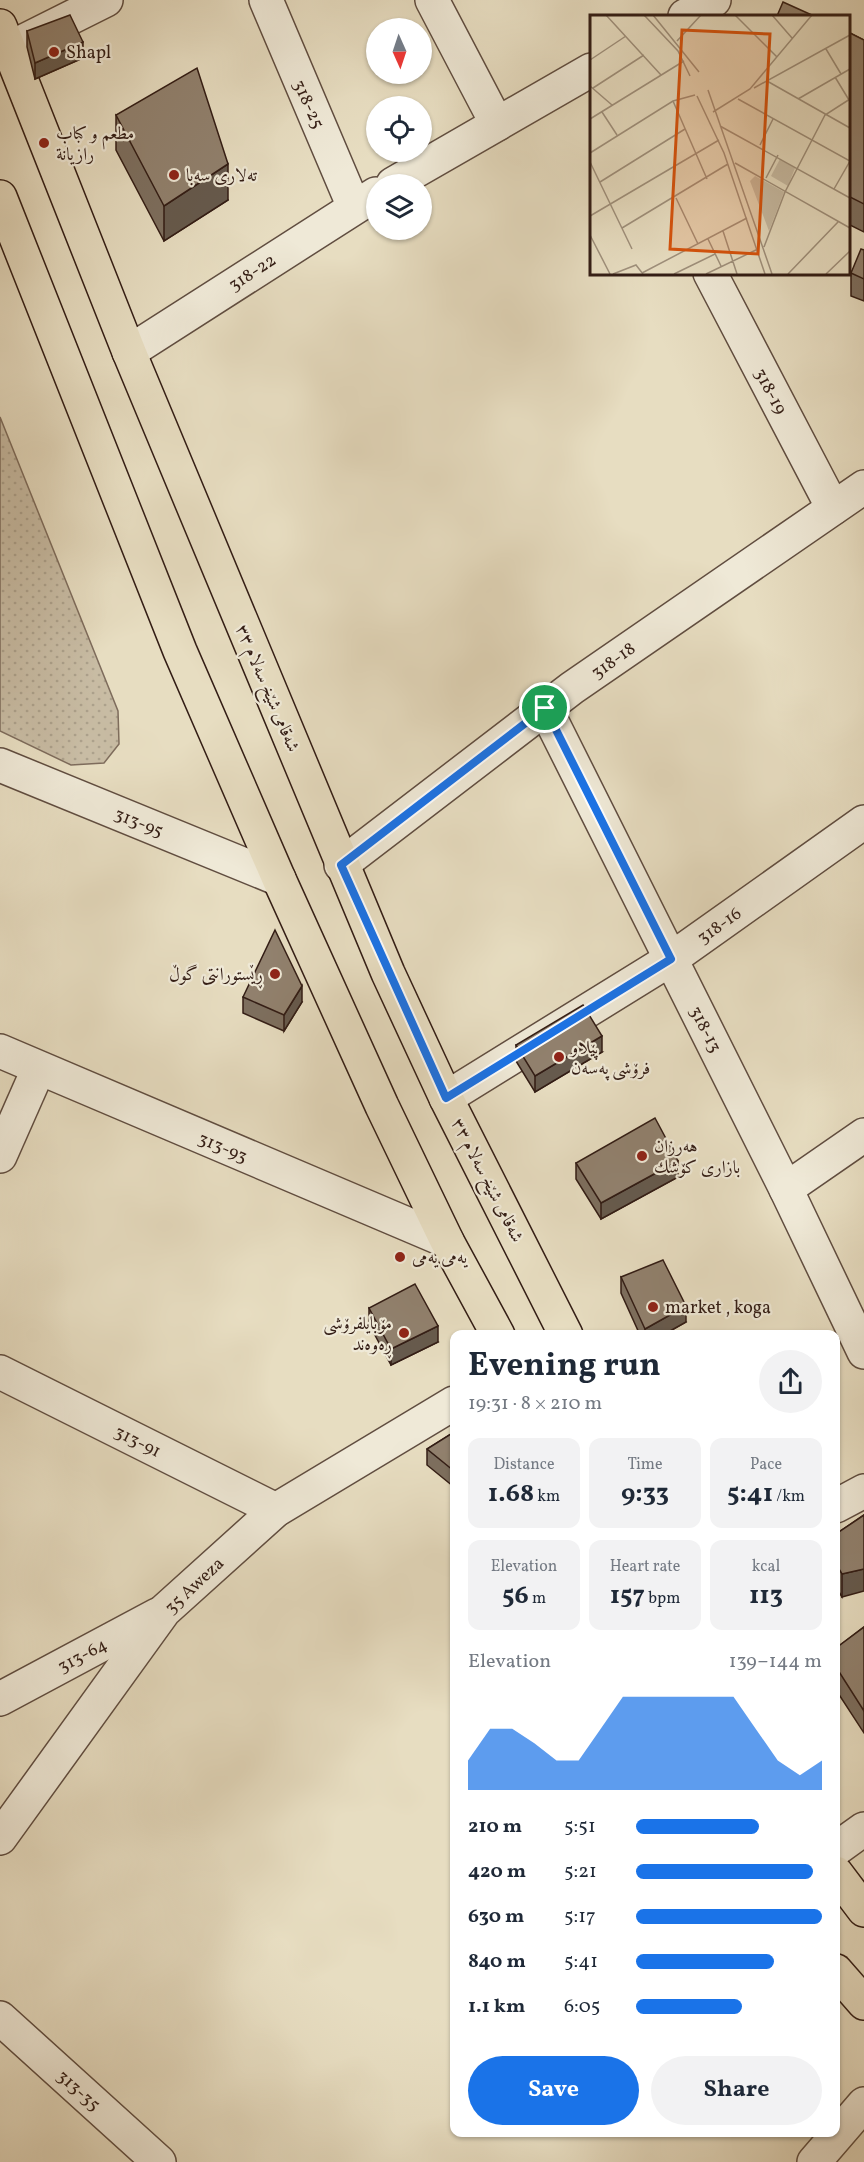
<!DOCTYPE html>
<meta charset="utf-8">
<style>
body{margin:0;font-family:Vollkorn,Amiri,serif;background:#f2f2f3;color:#1f2937;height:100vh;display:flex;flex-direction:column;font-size:22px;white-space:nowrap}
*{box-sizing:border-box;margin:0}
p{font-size:20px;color:#747a83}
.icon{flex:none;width:33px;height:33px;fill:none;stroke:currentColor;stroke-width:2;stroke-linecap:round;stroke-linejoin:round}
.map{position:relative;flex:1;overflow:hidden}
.panel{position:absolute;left:450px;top:1330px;width:390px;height:807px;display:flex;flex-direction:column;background:#fff;border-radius:12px;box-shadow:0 2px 4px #0004}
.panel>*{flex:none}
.needle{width:39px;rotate:177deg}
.buttons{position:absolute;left:366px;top:18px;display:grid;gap:12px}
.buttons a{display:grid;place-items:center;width:66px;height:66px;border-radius:50%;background:#fff;box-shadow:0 2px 4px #0004;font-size:30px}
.pin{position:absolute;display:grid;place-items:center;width:51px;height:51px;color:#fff;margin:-26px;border:3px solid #fff;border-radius:50%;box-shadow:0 2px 6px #0007}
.round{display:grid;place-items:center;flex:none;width:63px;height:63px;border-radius:32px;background:#f2f2f3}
.summary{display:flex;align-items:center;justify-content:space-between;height:102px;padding:0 18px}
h1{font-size:33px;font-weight:700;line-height:45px}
.stats{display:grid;grid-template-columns:repeat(3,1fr);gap:9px;height:102px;padding:6px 18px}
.stats div{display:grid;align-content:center;border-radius:12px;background:#f2f2f3;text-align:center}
.stats b{font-size:26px;font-weight:700}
.stats small{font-size:16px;font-weight:400}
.stats p{font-size:16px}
.chart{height:168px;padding:12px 18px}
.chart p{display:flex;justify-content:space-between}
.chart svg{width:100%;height:108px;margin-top:6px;fill:#1a73e8;opacity:.7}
.cta{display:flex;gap:12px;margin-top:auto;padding:12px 18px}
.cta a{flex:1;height:69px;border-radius:36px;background:#1a73e8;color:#fff;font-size:24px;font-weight:700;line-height:69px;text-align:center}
.cta a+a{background:#f2f2f3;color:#1f2937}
ul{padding:0 18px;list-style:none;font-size:20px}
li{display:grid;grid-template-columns:96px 72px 1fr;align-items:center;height:45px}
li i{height:15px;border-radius:8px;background:#1a73e8}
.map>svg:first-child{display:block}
.park{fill:url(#park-dots);stroke:#7e6c5c;stroke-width:1.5}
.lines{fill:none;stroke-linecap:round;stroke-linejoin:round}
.minor-casing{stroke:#604d40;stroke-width:36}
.major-casing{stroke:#331d15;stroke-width:36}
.minor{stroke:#efe9d7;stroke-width:33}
.major{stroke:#e7ddc1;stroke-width:33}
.wall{fill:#7d6f5f;stroke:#331d15;stroke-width:1.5}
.shaded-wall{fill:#665a4d;stroke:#331d15;stroke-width:1.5}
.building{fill:#91816e;stroke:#331d15;stroke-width:1.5}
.route-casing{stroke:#fff;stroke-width:12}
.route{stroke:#1a73e8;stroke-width:8}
.poi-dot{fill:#8f2418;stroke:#efe9d7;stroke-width:2}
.labels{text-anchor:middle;stroke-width:4.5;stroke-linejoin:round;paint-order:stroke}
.poi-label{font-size:18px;fill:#331d15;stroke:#efe9d7;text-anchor:start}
.street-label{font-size:18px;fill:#331d15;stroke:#efe9d7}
.inset-road{fill:none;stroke:#9f907c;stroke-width:1.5}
.view{fill:#d6530d;fill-opacity:0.15;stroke:#d6530d;stroke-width:3}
.inset-edge{fill:none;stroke:#331d15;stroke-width:3}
</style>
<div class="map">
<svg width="864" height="2162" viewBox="0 0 864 2162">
<defs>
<pattern id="park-dots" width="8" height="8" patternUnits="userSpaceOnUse" patternTransform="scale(1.5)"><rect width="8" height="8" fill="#c8bca4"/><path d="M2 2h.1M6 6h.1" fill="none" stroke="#aca18c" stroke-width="1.8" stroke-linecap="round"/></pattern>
</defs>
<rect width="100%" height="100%" fill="#e7ddc1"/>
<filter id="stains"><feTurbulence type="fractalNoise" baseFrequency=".00333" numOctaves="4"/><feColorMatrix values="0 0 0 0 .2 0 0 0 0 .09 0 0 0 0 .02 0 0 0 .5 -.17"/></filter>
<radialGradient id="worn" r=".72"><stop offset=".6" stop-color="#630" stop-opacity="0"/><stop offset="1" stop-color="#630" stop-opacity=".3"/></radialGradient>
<polygon class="park" points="0,417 118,711 119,744 104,763 71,765 0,731"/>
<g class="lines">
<g class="minor-casing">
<g id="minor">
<polyline points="266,0 354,207"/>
<polyline points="432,0 497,124"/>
<polyline points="685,16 714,0"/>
<polyline points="8,49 106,0"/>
<polyline points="393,184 591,70"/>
<polyline points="710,273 833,508"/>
<polyline points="129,352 376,194"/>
<polyline points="545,708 786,1189 864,1352"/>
<polyline points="0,765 279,879"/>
<polyline points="341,865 572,688 864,487"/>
<polyline points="0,1051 447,1241"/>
<polyline points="446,1098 671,959 864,822"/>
<polyline points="0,1156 38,1070"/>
<polyline points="786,1189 864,1135"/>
<polyline points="0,1372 276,1510"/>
<polyline points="836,1506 864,1491"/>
<polyline points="0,1699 157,1615"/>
<polyline points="0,1838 164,1611 276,1510 454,1403"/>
<polyline points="836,1849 864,1829"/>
<polyline points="0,2018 159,2162"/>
<polyline points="814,2162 864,2104"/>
</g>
</g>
<g class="major-casing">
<g id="major">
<polyline points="0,26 129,352 388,973 446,1098 566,1335"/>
<polyline points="0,197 180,651 279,879 382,1106 447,1241 498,1335"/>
<polyline points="836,1873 864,1910"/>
<polyline points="836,1971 864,2003"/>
</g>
</g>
<use href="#minor" class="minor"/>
<use href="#major" class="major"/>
</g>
<g class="wall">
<polygon points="27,31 83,58 35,79 27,47"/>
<polygon points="848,32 864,40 864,232 848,224"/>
<polygon points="116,115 228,200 164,241 116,150"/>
<polygon points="864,250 864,301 851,296 851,273"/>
<polygon points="243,997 302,1002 284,1031 243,1013"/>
<polygon points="516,1045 602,1052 535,1092 516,1061"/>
<polygon points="576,1163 678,1177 601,1219 576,1179"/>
<polygon points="621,1277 686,1322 663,1335 640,1335 621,1293"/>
<polygon points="369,1308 438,1342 391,1365 369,1324"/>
<polygon points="454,1432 454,1487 427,1465 427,1449"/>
<polygon points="864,1515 842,1597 836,1587 836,1534"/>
<polygon points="864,1627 864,1733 836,1690 836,1648"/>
</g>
<g class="shaded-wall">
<polygon points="83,42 83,58 35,79 35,63"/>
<polygon points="228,164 228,200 164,241 164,206"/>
<polygon points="302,986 302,1002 284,1031 284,1015"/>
<polygon points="602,1036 602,1052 535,1092 535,1076"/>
<polygon points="678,1161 678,1177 601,1219 601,1203"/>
<polygon points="686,1306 686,1322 663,1335 645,1335 645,1329"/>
<polygon points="438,1326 438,1342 391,1365 391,1349"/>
<polygon points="864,1569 864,1591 842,1597 842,1574"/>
</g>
<g class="building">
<polygon points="783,2 814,16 777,16"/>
<polygon points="70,15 83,42 35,63 27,31"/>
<polygon points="848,32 864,40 864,204 848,196"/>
<polygon points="197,68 228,164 164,206 116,115"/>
<polygon points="861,249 864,250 864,279 851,273"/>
<polygon points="275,930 302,986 284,1015 243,997"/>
<polygon points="583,1005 602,1036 535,1076 516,1045"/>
<polygon points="655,1118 678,1161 601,1203 576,1163"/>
<polygon points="663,1260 686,1306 645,1329 621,1277"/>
<polygon points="415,1284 438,1326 391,1349 369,1308"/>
<polygon points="454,1432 454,1471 427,1449"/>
<polygon points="864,1515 864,1569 842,1574 836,1564 836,1534"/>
<polygon points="864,1627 864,1711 836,1667 836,1648"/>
</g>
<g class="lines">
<g class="route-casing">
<polygon id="route" points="545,708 671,959 446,1098 341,865"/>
</g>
<use href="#route" class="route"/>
</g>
<g class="poi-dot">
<circle cx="54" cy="52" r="6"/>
<circle cx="44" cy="143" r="6"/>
<circle cx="174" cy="175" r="6"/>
<circle cx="275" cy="974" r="6"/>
<circle cx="559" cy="1057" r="6"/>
<circle cx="642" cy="1156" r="6"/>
<circle cx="400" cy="1257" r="6"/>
<circle cx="653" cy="1307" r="6"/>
<circle cx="404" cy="1333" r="6"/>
</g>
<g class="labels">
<g class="poi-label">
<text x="66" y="58">Shapl</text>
<text x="56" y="139">مطعم و كباب<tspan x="56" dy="21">رازيانة</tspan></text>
<text x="186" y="181">تەلاری سەبا</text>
<text x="263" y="980" text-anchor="end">ڕێستورانتی گوڵ</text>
<text x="571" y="1053">پێلاو<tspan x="571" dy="21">فرۆشی پەسەن</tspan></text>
<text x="654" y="1152">هەرزان<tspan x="654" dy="21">بازاری کۆشك</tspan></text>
<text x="412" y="1263">یەمی یەمی</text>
<text x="665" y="1313">market , koga</text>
<text x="392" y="1329" text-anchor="end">مۆبایلفرۆشی<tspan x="392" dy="21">ڕەوەند</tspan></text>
</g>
<g class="street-label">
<text transform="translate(309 104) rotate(66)" y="6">318-25</text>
<text transform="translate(252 272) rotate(-33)" y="6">318-22</text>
<text transform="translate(771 391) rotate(62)" y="6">318-19</text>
<text transform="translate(613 660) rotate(-35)" y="6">318-18</text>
<text transform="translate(268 688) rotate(67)" y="6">شەقامی شێخ سەلام ٣٣</text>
<text transform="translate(139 822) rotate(22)" y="6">313-95</text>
<text transform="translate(719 925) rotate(-35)" y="6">318-16</text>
<text transform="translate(706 1029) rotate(63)" y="6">318-13</text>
<text transform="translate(223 1147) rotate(23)" y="6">313-93</text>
<text transform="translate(488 1180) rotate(63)" y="6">شەقامی شێخ سەلام ٣٣</text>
<text transform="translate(138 1441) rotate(27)" y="6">313-91</text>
<text transform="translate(194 1585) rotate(-43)" y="6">35 Aweza</text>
<text transform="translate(82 1655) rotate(-28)" y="6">313-64</text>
<text transform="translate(79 2090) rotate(42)" y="6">313-35</text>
</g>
</g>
<g transform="translate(590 15)">
<rect width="260" height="260" fill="#e7ddc1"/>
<path d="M190 144 205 153 198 171 181 161ZM165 161 194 177 179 216 160 166Z" fill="#c8bca4"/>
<path class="inset-road" d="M16 0 71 60M54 0 88 36 100 61M63 0 109 57M145 0 187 42M182 0 202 23M87 26 111 0M236 34 251 59M0 45 36 21M245 62 259 85M177 66 260 113M0 71 22 90M3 73 54 40M164 73 260 20M118 75 182 259M107 81 134 138 175 259M148 84 260 146 244 174M208 84 260 54M83 86 117 164M12 97 27 120M123 97 160 74 222 0M0 104 94 46M130 111 260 183M170 130 183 104M0 138 83 86 105 80M0 147 42 234M145 148 260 213M176 163 188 140M10 167 95 114M86 183 108 229M0 201 129 125M32 213 138 149M133 216 147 259M0 220 20 259M118 224 131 251M174 232 195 177 235 100 260 84M52 258 157 203M23 259 46 250 53 259M84 259 125 239M116 259 168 234M198 259 248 207M236 259 260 236"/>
<path class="view" d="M92 15 180 19 168 239 80 234Z"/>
<rect width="260" height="260" class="inset-edge"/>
</g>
<rect width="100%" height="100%" filter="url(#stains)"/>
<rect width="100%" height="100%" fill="url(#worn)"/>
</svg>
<div class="buttons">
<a><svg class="needle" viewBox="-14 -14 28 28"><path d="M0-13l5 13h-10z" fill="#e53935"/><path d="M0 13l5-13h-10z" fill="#747a83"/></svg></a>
<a><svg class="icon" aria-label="locate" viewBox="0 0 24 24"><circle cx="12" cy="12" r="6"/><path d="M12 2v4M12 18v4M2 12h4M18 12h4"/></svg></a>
<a><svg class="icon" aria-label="layers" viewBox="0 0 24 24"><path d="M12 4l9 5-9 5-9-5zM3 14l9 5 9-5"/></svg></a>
</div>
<div class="pin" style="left:545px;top:708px;background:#1e9e55"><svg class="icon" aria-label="arrive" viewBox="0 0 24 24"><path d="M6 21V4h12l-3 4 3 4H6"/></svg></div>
<section class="panel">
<div class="summary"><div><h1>Evening run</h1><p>19:31 · 8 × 210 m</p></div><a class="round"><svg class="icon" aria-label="share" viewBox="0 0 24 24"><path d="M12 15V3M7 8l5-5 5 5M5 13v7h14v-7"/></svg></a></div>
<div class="stats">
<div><p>Distance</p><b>1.68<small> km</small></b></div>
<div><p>Time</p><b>9:33</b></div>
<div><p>Pace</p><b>5:41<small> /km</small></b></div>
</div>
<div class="stats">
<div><p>Elevation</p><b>56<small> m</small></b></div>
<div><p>Heart rate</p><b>157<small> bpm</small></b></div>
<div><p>kcal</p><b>113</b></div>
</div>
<div class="chart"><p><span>Elevation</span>139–144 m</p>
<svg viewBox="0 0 160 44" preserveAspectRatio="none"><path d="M0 44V32L10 19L20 19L30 25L40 32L50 32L60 19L70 6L80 6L90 6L100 6L110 6L120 6L130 19L140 32L150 38L160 32V44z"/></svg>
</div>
<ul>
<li><b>210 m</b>5:51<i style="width:66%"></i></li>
<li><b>420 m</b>5:21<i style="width:95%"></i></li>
<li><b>630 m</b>5:17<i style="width:100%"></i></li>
<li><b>840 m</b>5:41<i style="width:74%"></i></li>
<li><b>1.1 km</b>6:05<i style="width:57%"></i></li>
</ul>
<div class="cta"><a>Save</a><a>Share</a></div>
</section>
</div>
